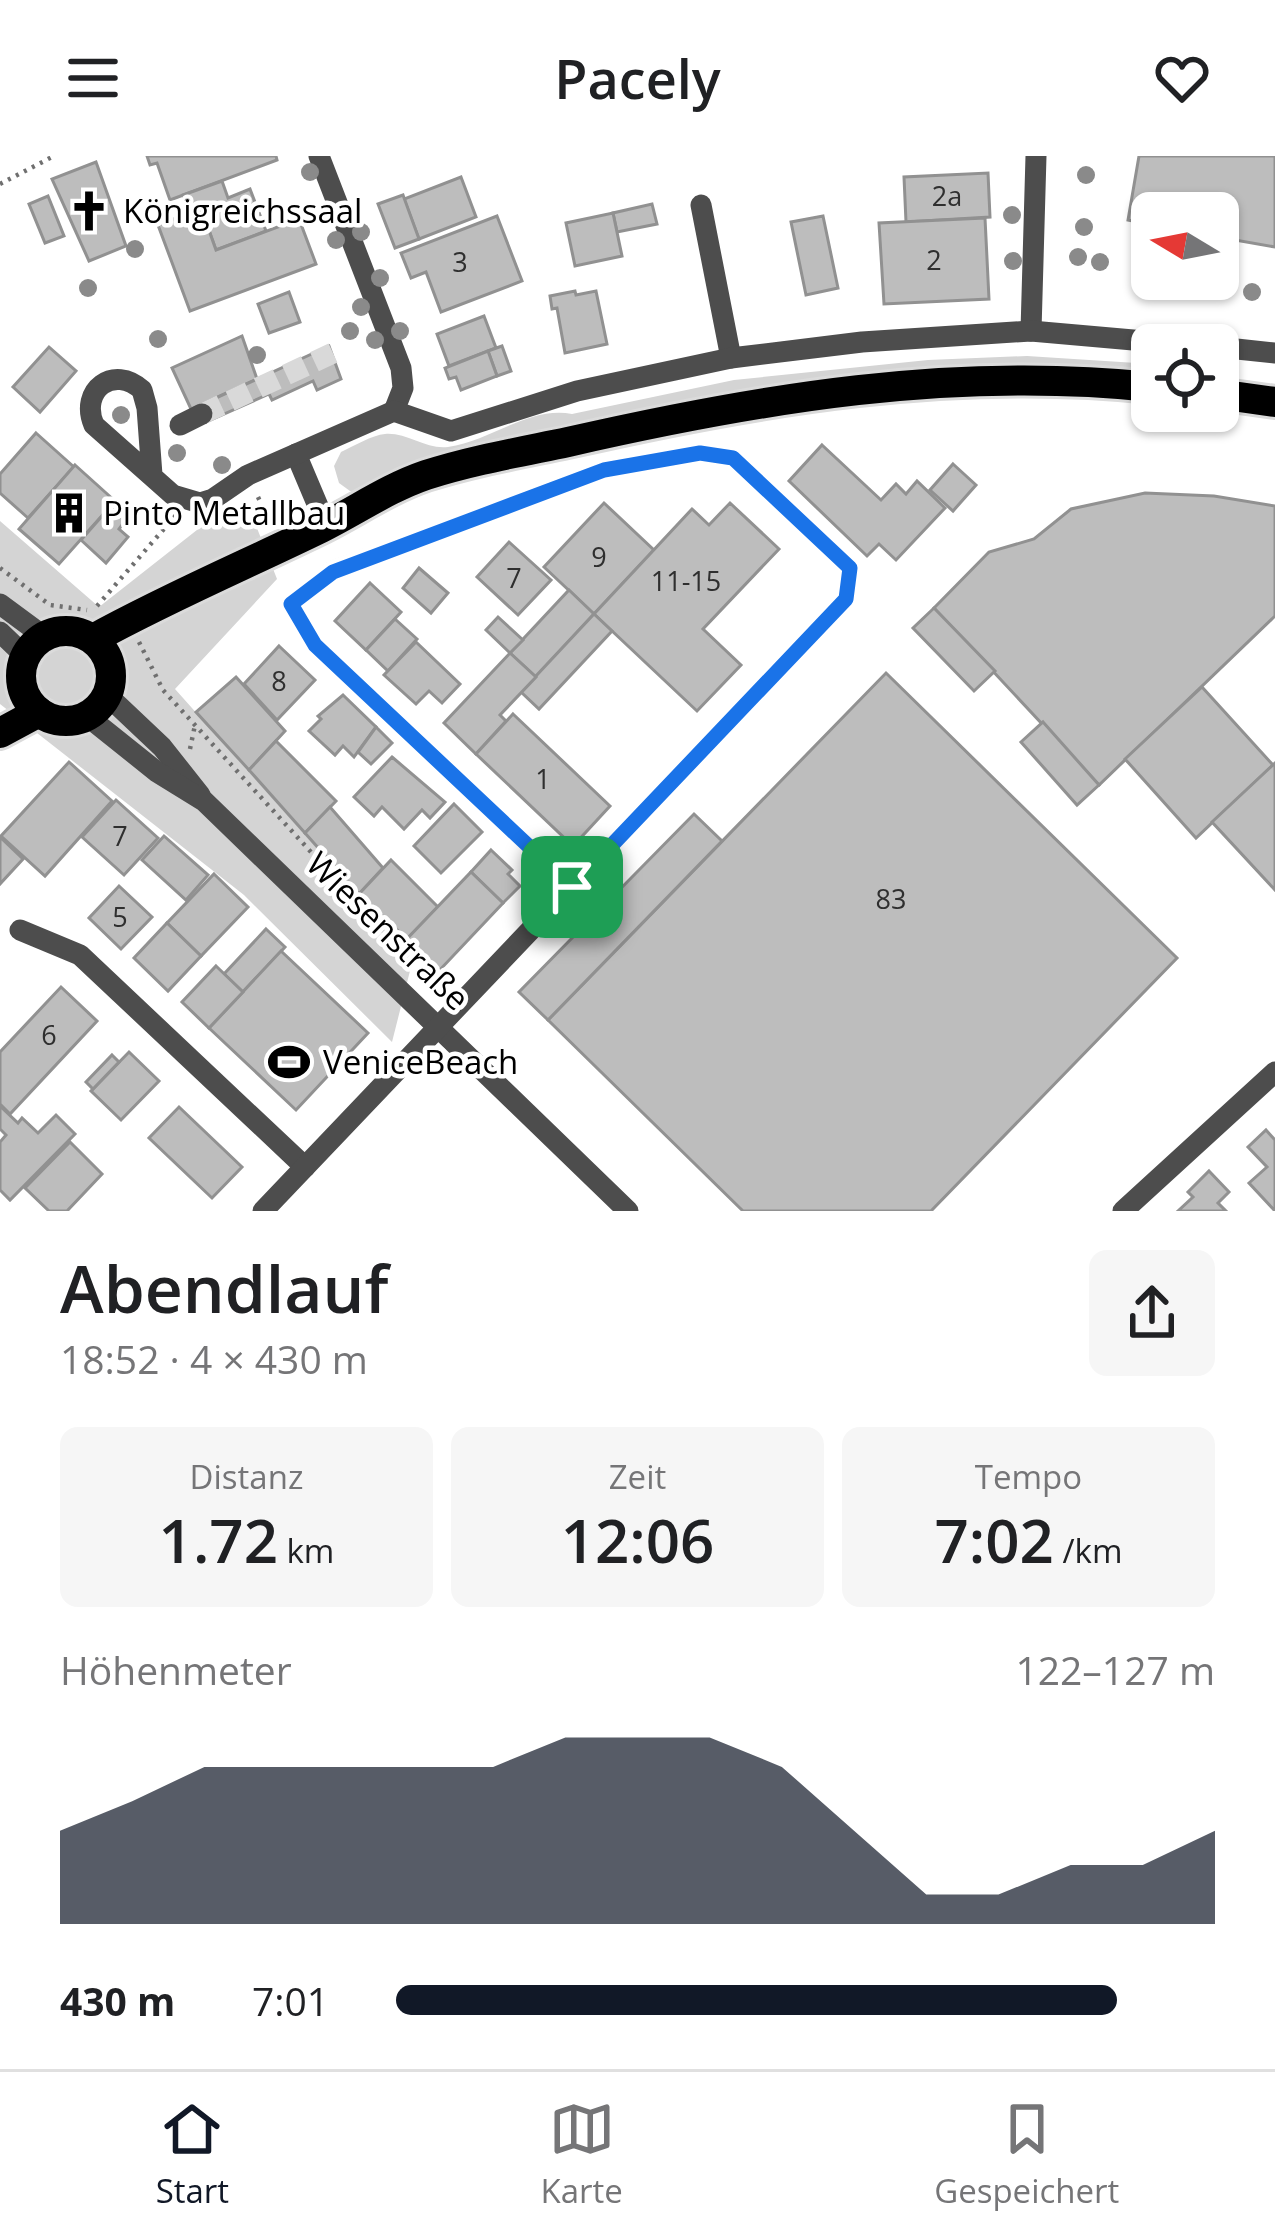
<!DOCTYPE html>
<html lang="de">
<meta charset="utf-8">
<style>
body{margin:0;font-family:"Open Sans",sans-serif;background:#f6f6f6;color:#202124;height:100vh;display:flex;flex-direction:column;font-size:45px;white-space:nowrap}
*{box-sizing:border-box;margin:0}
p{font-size:39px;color:#757577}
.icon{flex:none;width:66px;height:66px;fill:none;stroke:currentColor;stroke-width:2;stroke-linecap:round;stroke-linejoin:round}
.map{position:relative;height:1055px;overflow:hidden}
.panel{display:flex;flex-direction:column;background:#fff;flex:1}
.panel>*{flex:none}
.needle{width:78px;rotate:280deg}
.fabs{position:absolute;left:1131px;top:36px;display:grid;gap:24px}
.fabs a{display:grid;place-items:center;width:108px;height:108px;border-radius:18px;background:#fff;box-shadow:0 3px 9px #0004;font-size:60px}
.pin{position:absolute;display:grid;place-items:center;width:102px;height:102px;color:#fff;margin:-51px;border-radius:24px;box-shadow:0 6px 18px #0006}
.round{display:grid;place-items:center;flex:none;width:126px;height:126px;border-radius:18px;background:#f6f6f6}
.head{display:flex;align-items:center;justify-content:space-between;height:204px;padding:0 60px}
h1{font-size:66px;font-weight:600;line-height:90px}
.figures{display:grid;grid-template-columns:repeat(3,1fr);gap:18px;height:204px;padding:12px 60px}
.figures div{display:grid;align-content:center;border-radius:18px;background:#f6f6f6;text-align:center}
.figures b{font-size:60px;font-weight:600}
.figures small{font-size:33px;font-weight:400}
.figures p{font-size:33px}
.chart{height:336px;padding:24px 60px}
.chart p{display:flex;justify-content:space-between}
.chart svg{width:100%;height:216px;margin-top:12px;fill:#111827;opacity:.7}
ul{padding:0 60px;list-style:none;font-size:39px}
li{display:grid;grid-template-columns:192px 144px 1fr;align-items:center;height:90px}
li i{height:30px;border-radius:15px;background:#111827}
header{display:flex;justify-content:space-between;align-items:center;height:156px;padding:0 60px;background:#fff;font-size:54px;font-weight:600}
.tab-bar{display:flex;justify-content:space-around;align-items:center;height:168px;border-top:3px solid #e0e0e0;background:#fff;font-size:33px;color:#757577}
.tab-bar a{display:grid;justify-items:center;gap:6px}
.tab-bar .selected{color:#111827}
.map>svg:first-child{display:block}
.green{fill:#d4d4d4}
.building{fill:#bdbdbd;stroke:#919191;stroke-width:3}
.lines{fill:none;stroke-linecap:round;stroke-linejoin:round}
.minor-tunnel{stroke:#d9d9d9;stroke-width:21;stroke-dasharray:21 10;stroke-linecap:butt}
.major-casing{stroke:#dbdbdb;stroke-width:36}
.path{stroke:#6f6f6f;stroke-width:4.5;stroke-dasharray:3 6;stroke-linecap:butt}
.minor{stroke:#4d4d4d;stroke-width:21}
.major{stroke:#000;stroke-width:30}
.tree{fill:#8a8a8a}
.route-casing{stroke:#fff;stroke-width:24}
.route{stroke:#1a73e8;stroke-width:15}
.labels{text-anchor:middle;stroke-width:9;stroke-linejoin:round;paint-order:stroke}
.number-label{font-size:27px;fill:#2f2f2f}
.poi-label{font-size:33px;fill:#000;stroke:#fff;text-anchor:start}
.street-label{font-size:33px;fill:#000;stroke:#fff}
</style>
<header><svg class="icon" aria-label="menu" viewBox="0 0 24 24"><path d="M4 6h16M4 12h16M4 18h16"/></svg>Pacely<svg class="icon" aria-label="heart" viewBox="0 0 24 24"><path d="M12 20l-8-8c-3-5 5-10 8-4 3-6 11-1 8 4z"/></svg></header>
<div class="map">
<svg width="1275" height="1055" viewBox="0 0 1275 1055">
<rect width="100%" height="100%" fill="#fff"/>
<g class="green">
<path d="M1027 200 1152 208V218L828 223 737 235 472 295 362 335H350L339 327 334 310 341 296C354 290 372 279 385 278 406 276 427 294 448 291 491 285 529 250 572 258L734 224 928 204Z"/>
<polygon points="230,348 241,367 253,362 277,423 175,533 358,738 406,782 402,788 413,803 392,886 244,739 0,548 0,365 99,451"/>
</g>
<g class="building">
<polygon points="147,0 276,0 277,4 170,44 157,7 150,9"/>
<polygon points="1139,0 1275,0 1275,91 1218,81 1218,57 1152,57 1152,69 1128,64"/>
<polygon points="96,6 126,90 89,105 52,23"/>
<polygon points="988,17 990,61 906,66 904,21"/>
<polygon points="461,21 476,61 419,83 404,43"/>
<polygon points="222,25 228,42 250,33 266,75 216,94 201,52 189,57 183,39"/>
<polygon points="403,39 419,83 395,92 378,48"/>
<polygon points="48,40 64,80 45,87 29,48"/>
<polygon points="652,48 657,68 617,76 613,57"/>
<polygon points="201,52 216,94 299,63 316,108 190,155 158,69"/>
<polygon points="613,57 622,100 575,110 566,67"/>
<polygon points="497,60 522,125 441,156 426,116 411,122 401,97"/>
<polygon points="823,60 838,132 806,139 791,66"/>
<polygon points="985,62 989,143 884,148 879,67"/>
<polygon points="575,135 576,139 596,135 607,188 565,197 557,152 552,153 550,140"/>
<polygon points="289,136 300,166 269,177 258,148"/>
<polygon points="484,160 496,192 449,210 437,178"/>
<polygon points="242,180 257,223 191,253 172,212"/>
<polygon points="329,190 341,223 317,234 313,225 272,244 269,238 206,266 199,250"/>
<polygon points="502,190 511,215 497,220 488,195"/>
<polygon points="49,191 76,215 40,256 13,231"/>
<polygon points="488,195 497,220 461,234 456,221 449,223 445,212"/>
<polygon points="36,277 74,311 28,362 0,337 0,318"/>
<polygon points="822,289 881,344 896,328 906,338 917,325 945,352 896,404 879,388 867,400 789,325"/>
<polygon points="953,308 976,329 953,355 930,334"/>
<polygon points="75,309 115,345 59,408 19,373"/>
<polygon points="1145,337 1214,340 1275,350 1275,460 1099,629 934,452 989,396 1034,383 1071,353"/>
<polygon points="604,347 654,394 594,458 544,411"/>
<polygon points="730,347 779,393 703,473 741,509 697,555 594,458 692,353 709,369"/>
<polygon points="110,351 125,365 119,373 128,381 106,407 81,384"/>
<polygon points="509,386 551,424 518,459 477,421"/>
<polygon points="419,412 448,437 431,457 403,432"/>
<polygon points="370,427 401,456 366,494 335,465"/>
<polygon points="569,434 594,458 536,521 510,497"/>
<polygon points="934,452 995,515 974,535 913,472"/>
<polygon points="594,458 612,475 539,553 521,536"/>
<polygon points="498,461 523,484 510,497 486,474"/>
<polygon points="395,463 417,483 388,515 366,494"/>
<polygon points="416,486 460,528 442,547 429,535 416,548 384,519"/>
<polygon points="279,490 315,524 277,564 244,528"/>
<polygon points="510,497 536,521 500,559 506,565 476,598 444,567"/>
<polygon points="886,517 1177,802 931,1055 743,1055 548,864"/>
<polygon points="236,521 285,575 249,614 196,556"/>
<polygon points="1202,531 1273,609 1196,682 1125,603"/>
<polygon points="343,539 376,571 354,601 343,590 335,599 309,575 321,563 318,560"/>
<polygon points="513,558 610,650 573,690 476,598"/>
<polygon points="1043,566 1099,629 1077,649 1021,586"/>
<polygon points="376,571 392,587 371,608 358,596"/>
<polygon points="276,585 336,645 305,677 249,614"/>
<polygon points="392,601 445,646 430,662 422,654 404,673 382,651 374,660 354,641"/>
<polygon points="69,606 112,645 45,720 1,680"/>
<polygon points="1275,607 1275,734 1212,666"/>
<polygon points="116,644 158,682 124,719 82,681"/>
<polygon points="454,648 482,676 441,717 414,690"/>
<polygon points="330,651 383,712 359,738 305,677"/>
<polygon points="694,658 722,685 548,864 519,836"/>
<polygon points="164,680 208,719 186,744 142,704"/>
<polygon points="0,681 23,703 0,728"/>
<polygon points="491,694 512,714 508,718 520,730 503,747 471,716"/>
<polygon points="391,704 438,751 407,783 359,738"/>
<polygon points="471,716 503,747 436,818 403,787"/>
<polygon points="214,718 248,751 201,800 167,767"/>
<polygon points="119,730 152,761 121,793 89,762"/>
<polygon points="167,767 201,800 168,835 134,802"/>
<polygon points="266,773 285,791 243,836 224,818"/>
<polygon points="281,795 368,877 296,954 209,872"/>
<polygon points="216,810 243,836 209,872 182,846"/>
<polygon points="61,831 97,865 10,958 0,948 0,896"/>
<polygon points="129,896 159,925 121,964 91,935"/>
<polygon points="112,899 119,906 93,933 86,926"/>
<polygon points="0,950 18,967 22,962 38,977 56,959 75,978 10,1044 0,1034 0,986 6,979 0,973"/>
<polygon points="179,951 242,1011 212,1042 149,982"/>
<polygon points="1266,974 1275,984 1275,1055 1249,1027 1267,1011 1248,991"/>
<polygon points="70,986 102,1018 67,1055 49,1055 25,1032"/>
<polygon points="1209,1015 1229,1036 1218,1047 1226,1055 1178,1055 1193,1041 1188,1036"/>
</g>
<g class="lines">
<polyline class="minor-tunnel" points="202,258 333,197"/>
<g class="major-casing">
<g id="major">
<polyline points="1218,238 1275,246"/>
<circle cx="66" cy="520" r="45"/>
<path d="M93 483C167 442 245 409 321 372 357 354 388 332 426 319 473 304 520 296 568 286 761 242 953 210 1152 231"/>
<polyline points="0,577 39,556"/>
</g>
</g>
<g class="path">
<polyline points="0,28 52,1"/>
<polyline points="258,341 271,369"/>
<polyline points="0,412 50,449 87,454"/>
<polyline points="97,450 176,359"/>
<polyline points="139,486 163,534 405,799 413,816"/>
<polyline points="190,593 195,569"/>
</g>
<g class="minor">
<polyline points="319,0 401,212 403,232 394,255"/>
<polyline points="701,49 731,202"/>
<polyline points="1031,175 1036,0"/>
<polyline points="1218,191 1275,197"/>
<polyline points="180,269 202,258"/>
<polyline points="296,298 326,369"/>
<path d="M152 319 147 252 142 234C114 208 79 234 94 269L173 339 200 347 213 343 248 319 394 255 451 275 577 235 731 202 862 186 1031 175 1190 189"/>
<polyline points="0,448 42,479"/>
<polyline points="0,476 25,500"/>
<polyline points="107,539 162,591 200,639"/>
<polyline points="87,560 157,616 204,645 628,1055"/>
<polyline points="20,774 80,799 305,1011"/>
<polyline points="263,1055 846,443 850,412 733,302 700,297 605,314 333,415 291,449 315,489 572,731"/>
<polyline points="1123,1055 1275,916"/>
</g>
<use href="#major" class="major"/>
</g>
<g class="tree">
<circle cx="310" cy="16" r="9"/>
<circle cx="1086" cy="19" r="9"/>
<circle cx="1012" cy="59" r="9"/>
<circle cx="1084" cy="71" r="9"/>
<circle cx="361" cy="76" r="9"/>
<circle cx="336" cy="84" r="9"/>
<circle cx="135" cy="93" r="9"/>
<circle cx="1078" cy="101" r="9"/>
<circle cx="1013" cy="105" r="9"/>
<circle cx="1100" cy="106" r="9"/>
<circle cx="380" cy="122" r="9"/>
<circle cx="88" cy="132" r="9"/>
<circle cx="1252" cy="136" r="9"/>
<circle cx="361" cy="151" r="9"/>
<circle cx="350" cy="175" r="9"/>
<circle cx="400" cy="175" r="9"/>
<circle cx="158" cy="183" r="9"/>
<circle cx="375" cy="184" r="9"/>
<circle cx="257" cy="199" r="9"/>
<circle cx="121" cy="259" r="9"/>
<circle cx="177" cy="297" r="9"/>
<circle cx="222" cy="309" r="9"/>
</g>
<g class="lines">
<g class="route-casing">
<polygon id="route" points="700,297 733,302 850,412 846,443 572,731 315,489 291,448 333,416 604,314"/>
</g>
<use href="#route" class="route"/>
</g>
<defs>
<g id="church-bare" transform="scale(3.24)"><path d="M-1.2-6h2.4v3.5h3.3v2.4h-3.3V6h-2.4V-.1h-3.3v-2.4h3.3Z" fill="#000" stroke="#fff" stroke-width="2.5" paint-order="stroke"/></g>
<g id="building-bare" transform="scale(3.24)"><path d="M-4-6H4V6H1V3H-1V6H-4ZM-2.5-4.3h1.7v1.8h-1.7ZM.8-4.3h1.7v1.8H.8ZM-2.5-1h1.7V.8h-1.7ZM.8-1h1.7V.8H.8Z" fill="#000" stroke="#fff" stroke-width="2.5" paint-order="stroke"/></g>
<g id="stadium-bare" transform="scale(3.24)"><path d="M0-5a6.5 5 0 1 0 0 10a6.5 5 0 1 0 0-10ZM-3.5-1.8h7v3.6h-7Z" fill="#000" stroke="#fff" stroke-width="2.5" paint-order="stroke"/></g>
</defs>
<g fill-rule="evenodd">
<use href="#church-bare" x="89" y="55"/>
<use href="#building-bare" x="69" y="357"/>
<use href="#stadium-bare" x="289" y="906"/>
</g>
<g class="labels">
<g class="number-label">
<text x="947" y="50">2a</text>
<text x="934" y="114">2</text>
<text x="460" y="116">3</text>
<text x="599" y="411">9</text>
<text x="514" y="432">7</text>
<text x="686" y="435">11-15</text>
<text x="279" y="535">8</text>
<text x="543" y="633">1</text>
<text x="120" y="690">7</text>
<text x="891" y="753">83</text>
<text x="120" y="771">5</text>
<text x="49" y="889">6</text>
</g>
<g class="poi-label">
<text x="123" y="67">Königreichssaal</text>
<text x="103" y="369">Pinto Metallbau</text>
<text x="323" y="918">VeniceBeach</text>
</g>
<g class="street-label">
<text transform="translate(388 775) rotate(44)" y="12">Wiesenstraße</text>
</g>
</g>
</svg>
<div class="fabs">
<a><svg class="needle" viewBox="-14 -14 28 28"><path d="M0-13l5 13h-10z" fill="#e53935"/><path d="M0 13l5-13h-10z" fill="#757577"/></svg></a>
<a><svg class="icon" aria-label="locate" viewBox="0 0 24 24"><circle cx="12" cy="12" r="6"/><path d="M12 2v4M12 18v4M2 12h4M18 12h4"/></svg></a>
</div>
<div class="pin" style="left:572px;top:731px;background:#1e9e55"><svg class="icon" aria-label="arrive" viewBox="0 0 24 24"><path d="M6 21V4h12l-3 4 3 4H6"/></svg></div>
</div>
<section class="panel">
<div class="head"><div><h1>Abendlauf</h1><p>18:52 · 4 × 430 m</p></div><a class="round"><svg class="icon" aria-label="share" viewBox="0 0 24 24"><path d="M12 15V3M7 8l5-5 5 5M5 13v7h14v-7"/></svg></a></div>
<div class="figures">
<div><p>Distanz</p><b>1.72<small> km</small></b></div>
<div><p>Zeit</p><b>12:06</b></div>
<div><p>Tempo</p><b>7:02<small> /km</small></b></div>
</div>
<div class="chart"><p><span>Höhenmeter</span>122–127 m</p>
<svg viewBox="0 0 160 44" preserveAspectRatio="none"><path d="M0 44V25L10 19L20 12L30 12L40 12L50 12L60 12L70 6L80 6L90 6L100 12L110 25L120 38L130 38L140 32L150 32L160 25V44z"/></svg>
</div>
<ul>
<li><b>430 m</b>7:01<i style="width:88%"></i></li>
</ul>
</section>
<nav class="tab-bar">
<a class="selected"><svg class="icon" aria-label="home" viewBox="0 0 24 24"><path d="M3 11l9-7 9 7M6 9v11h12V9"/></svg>Start</a>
<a><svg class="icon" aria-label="map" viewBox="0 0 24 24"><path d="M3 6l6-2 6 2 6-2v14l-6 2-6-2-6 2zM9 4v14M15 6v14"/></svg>Karte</a>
<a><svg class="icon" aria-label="saved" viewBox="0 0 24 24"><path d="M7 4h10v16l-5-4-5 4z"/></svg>Gespeichert</a>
</nav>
